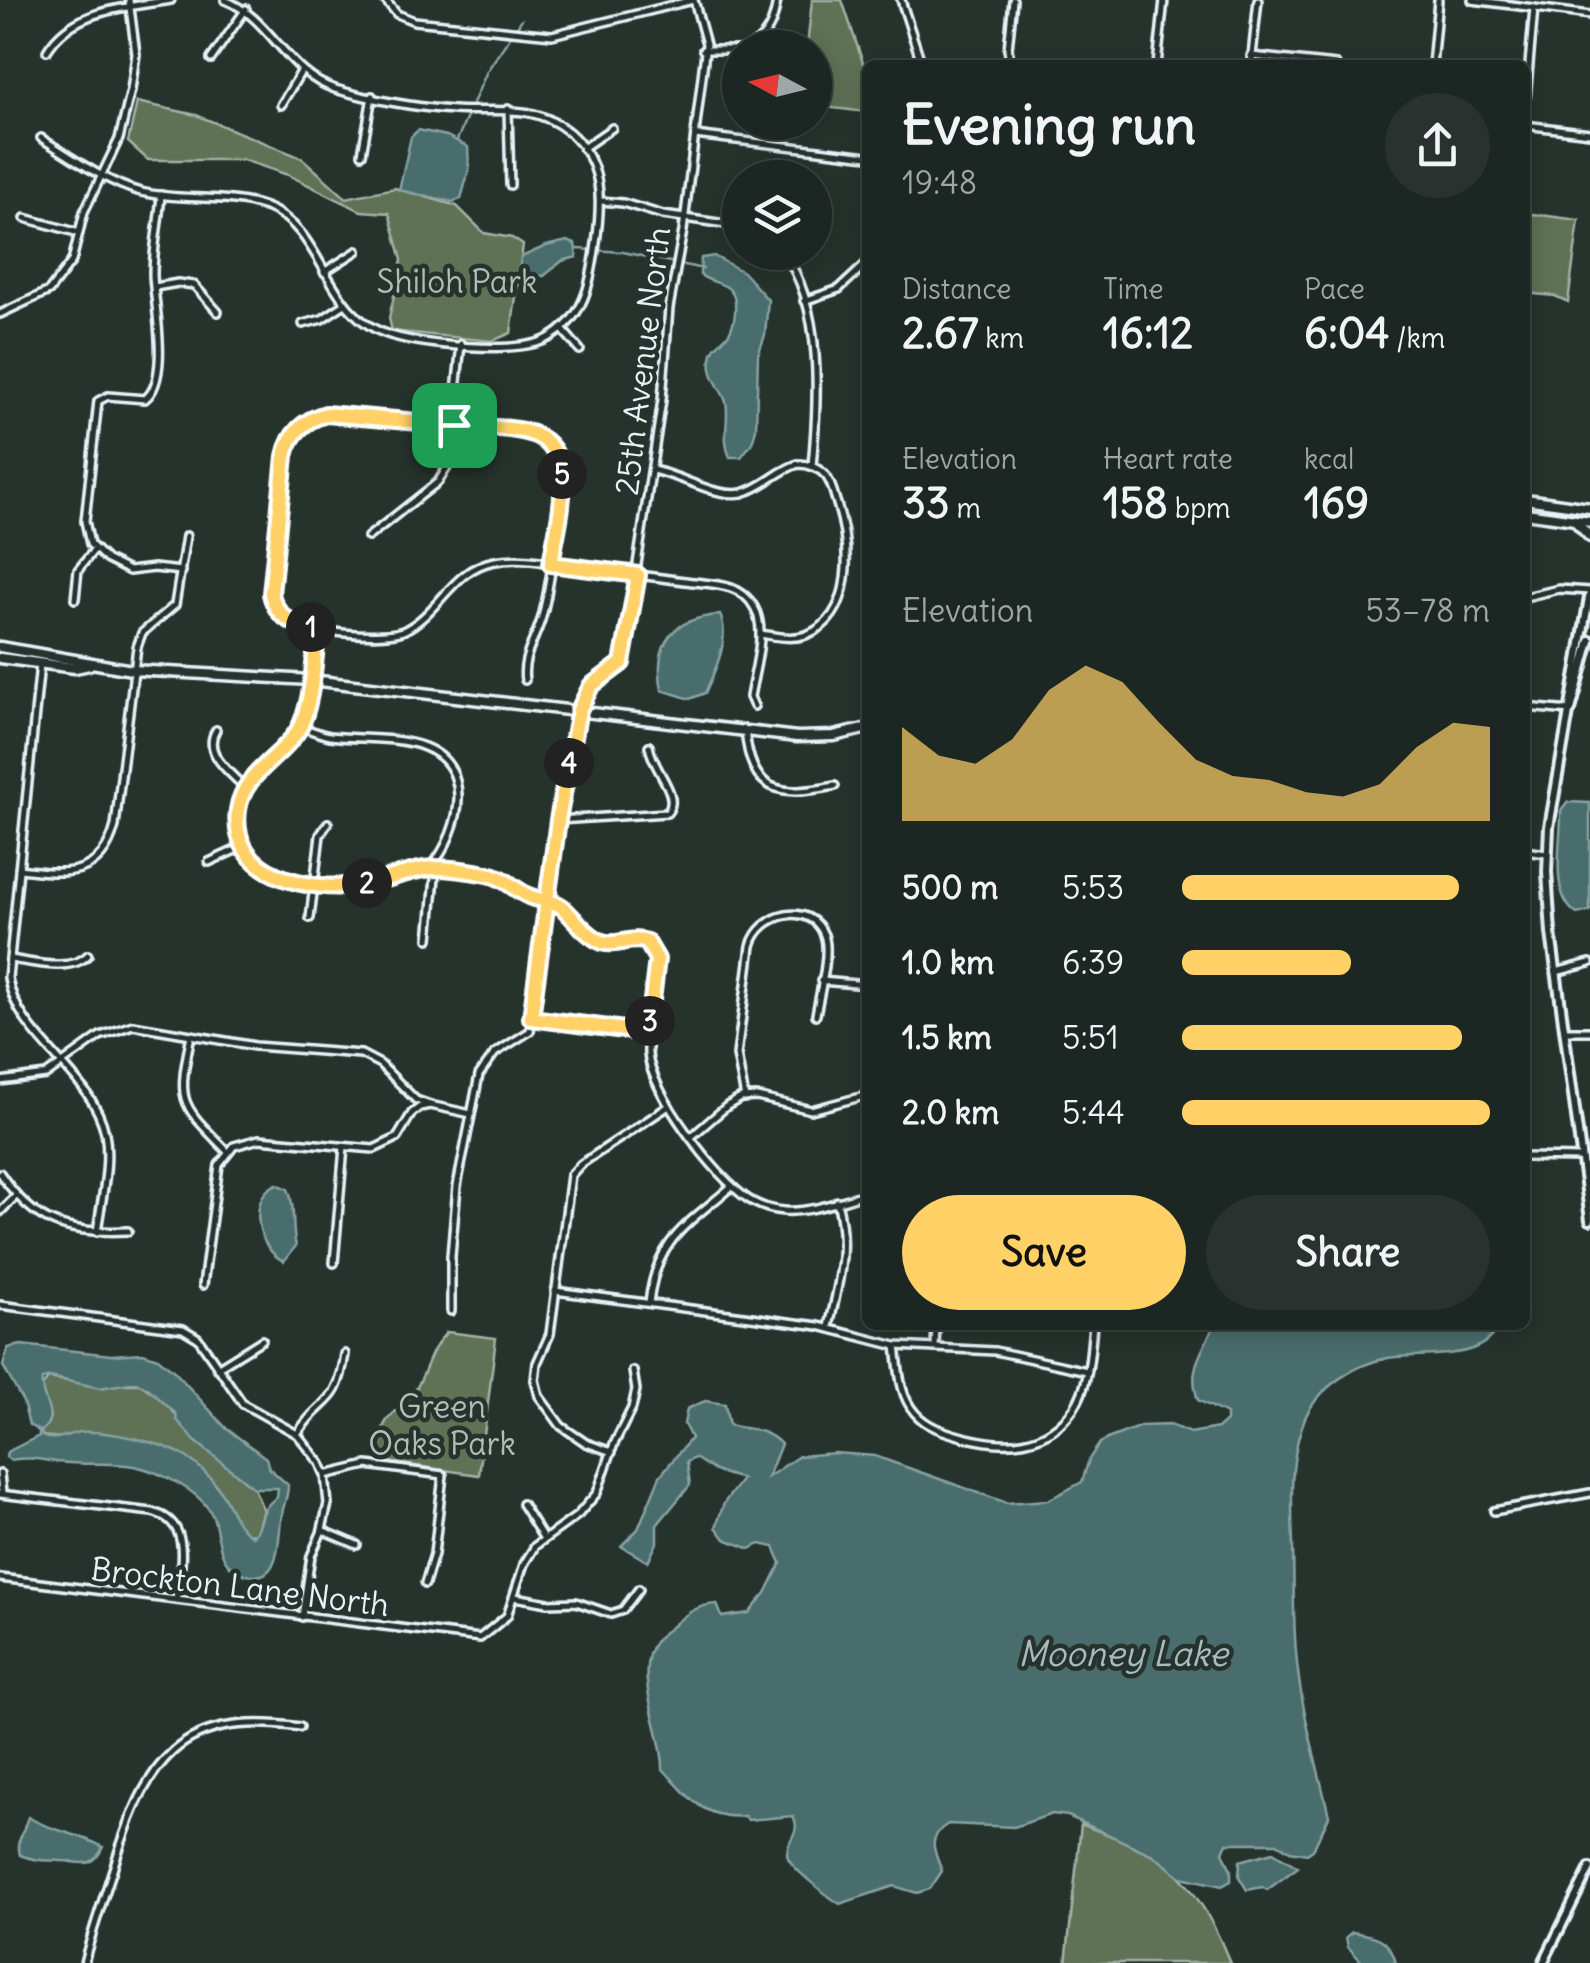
<!DOCTYPE html>
<meta charset="utf-8">
<style>
body{margin:0;font-family:Delius,sans-serif;background:#29322f;color:#f1f3f6;height:100vh;display:flex;flex-direction:column;font-size:38px;white-space:nowrap}
*{box-sizing:border-box;margin:0}
p{font-size:32px;color:#a0a5a5}
.icon{flex:none;width:55px;height:55px;fill:none;stroke:currentColor;stroke-width:2;stroke-linecap:round;stroke-linejoin:round}
.map{position:relative;flex:1;overflow:hidden}
.details{position:absolute;left:862px;top:60px;width:668px;height:1270px;display:flex;flex-direction:column;background:#1c2622;border-radius:15px;box-shadow:0 5px 25px #0003,0 0 0 2px #3a4340}
.details>*{flex:none}
.needle{width:65px;rotate:277deg}
.tools{position:absolute;left:722px;top:30px;display:grid;gap:20px}
.tools a{display:grid;place-items:center;width:110px;height:110px;border-radius:50%;background:#1c2622;box-shadow:0 5px 25px #0003,0 0 0 2px #3a4340;font-size:50px}
.pin{position:absolute;display:grid;place-items:center;width:85px;height:85px;color:#fff;margin:-42px;border-radius:20px;box-shadow:0 5px 15px #0006}
.km{position:absolute;width:50px;height:50px;margin:-25px;border-radius:50%;background:#222;color:#fff;font-size:28px;line-height:50px;text-align:center}
.round{display:grid;place-items:center;flex:none;width:105px;height:105px;border-radius:52px;background:#29322f}
.head{display:flex;align-items:center;justify-content:space-between;height:170px;padding:0 40px}
h1{font-size:55px;font-weight:800;line-height:75px}
.metrics{display:grid;grid-template-columns:repeat(3,1fr);gap:15px;height:170px;padding:10px 40px}
.metrics div{display:grid;align-content:center}
.metrics b{font-size:42px;font-weight:800}
.metrics small{font-size:28px;font-weight:400}
.metrics p{font-size:28px}
.chart{height:280px;padding:20px 40px}
.chart p{display:flex;justify-content:space-between}
.chart svg{width:100%;height:180px;margin-top:10px;fill:#ffd166;opacity:.7}
.cta{display:flex;gap:20px;margin-top:auto;padding:20px 40px}
.cta a{flex:1;height:115px;border-radius:60px;background:#ffd166;color:#111;font-size:40px;font-weight:800;line-height:115px;text-align:center}
.cta a+a{background:#29322f;color:#f1f3f6}
ul{padding:0 40px;list-style:none;font-size:32px}
li{display:grid;grid-template-columns:160px 120px 1fr;align-items:center;height:75px}
li i{height:25px;border-radius:12px;background:#ffd166}
.map>svg:first-child{display:block}
.green{fill:#5e7255;stroke:#a3b2a6;stroke-width:2.5}
.water{fill:#486d6c;stroke:#88a2a4;stroke-width:2.5;fill-rule:evenodd}
.lines{fill:none;stroke-linecap:round;stroke-linejoin:round}
.stream{stroke:#88a2a4;stroke-width:2.5}
.street-casing{stroke:#e8f1f8;stroke-width:12}
.secondary-casing{stroke:#e8f1f8;stroke-width:14}
.primary-casing{stroke:#e8f1f8;stroke-width:15}
.street{stroke:#26332d;stroke-width:5}
.secondary{stroke:#26332d;stroke-width:6}
.primary{stroke:#26332d;stroke-width:8}
.route-casing{stroke:#fff;stroke-width:20}
.route{stroke:#ffd166;stroke-width:12}
.labels{text-anchor:middle;stroke-width:9;stroke-linejoin:round;paint-order:stroke}
.park-label{font-size:32px;fill:#b1beb7;stroke:#26332d}
.street-label{font-size:32px;fill:#e8f1f8;stroke:#26332d}
.water-label{font-size:35px;font-style:italic;fill:#a8bcc0;stroke:#26332d}
</style>
<div class="map">
<svg width="1590" height="1963" viewBox="0 0 1590 1963">
<rect width="100%" height="100%" fill="#26332d"/>
<filter id="ink" filterUnits="userSpaceOnUse"><feTurbulence type="fractalNoise" baseFrequency=".01" numOctaves="2"/><feDisplacementMap in="SourceGraphic" scale="20" xChannelSelector="R" yChannelSelector="G"/><feConvolveMatrix kernelMatrix="1 2 1 2 8 2 1 2 1" color-interpolation-filters="sRGB"/></filter>
<g filter="url(#ink)">
<g class="green">
<polygon points="812,0 842,0 867,75 867,112 815,106 815,48 807,47"/>
<polygon points="137,102 196,115 302,158 346,198 395,188 457,206 484,233 512,238 523,245 511,333 492,341 392,331 389,318 402,260 389,213 361,211 288,175 243,160 148,160 128,142"/>
<polygon points="1525,213 1579,220 1568,302 1555,296 1525,293"/>
<path d="M447 1332 496 1338 479 1475 381 1461C377 1406 398 1421 417 1387 428 1367 430 1349 447 1332Z"/>
<path d="M48 1378 85 1384H140L162 1399 206 1449 254 1488 263 1509 256 1534 245 1533 174 1451 42 1436 41 1431C59 1417 44 1406 41 1388Z"/>
<path d="M1081 1824C1105 1834 1132 1842 1154 1855 1191 1878 1215 1924 1230 1963H1066Z"/>
</g>
<g class="water">
<polygon points="418,130 447,136 468,147 469,169 461,199 452,202 399,190 411,137"/>
<polygon points="567,241 575,244 577,257 562,261 544,276 519,275 521,257 546,246"/>
<path d="M714 256 743 272 768 300 765 335 758 355 756 429 752 443 741 457H730C721 438 730 420 726 402 721 386 708 377 711 358 712 346 722 343 729 333 735 323 740 297 728 288 721 283 708 281 700 275L701 258Z"/>
<path d="M720 615C731 638 715 671 705 693L690 699 662 690C653 643 672 618 720 615Z"/>
<path d="M1568 802 1590 803V911L1577 914C1548 894 1562 842 1561 811Z"/>
<path d="M277 1184 288 1189C296 1208 291 1226 296 1246L284 1261C257 1250 246 1196 277 1184Z"/>
<path d="M1214 1325H1498C1484 1364 1421 1352 1388 1358 1355 1364 1319 1387 1305 1418 1288 1459 1292 1503 1293 1546 1294 1581 1293 1617 1296 1652 1300 1707 1317 1763 1329 1816L1313 1850 1307 1854 1290 1851 1277 1843H1227L1223 1852 1231 1870V1881L1222 1886 1181 1877 1153 1855 1068 1816 1052 1814 1014 1827 948 1824C926 1837 934 1851 942 1871L930 1889 917 1893 894 1886 840 1904C829 1897 787 1866 787 1854 787 1838 802 1832 793 1816L748 1820 745 1816C703 1820 689 1797 663 1769 664 1733 630 1673 657 1639 662 1633 670 1629 676 1623 688 1612 699 1605 717 1604L722 1617 749 1613 766 1593 781 1563 774 1547 760 1544 750 1549 725 1539 716 1527 724 1503 742 1479 715 1471 695 1458 687 1462 690 1485 657 1525V1543L648 1562 621 1546 638 1529 660 1476 691 1438 684 1424 687 1409 705 1401 725 1404 729 1425C748 1430 766 1428 781 1444L768 1477 799 1456 835 1453 875 1456 1007 1503 1048 1500 1082 1482 1089 1459 1100 1443 1110 1438 1141 1426 1170 1425 1190 1433 1218 1428 1226 1421V1414L1198 1400C1187 1368 1202 1354 1214 1325Z"/>
<path d="M21 1345 111 1355 143 1353 158 1358 175 1372 227 1429 266 1458 269 1468 288 1485C288 1496 284 1503 282 1514 277 1538 283 1593 237 1571 217 1561 220 1535 213 1517 206 1502 194 1493 181 1485 126 1454 112 1468 56 1462 37 1459 30 1457 10 1460L6 1457 7 1452 39 1436V1431L29 1425 23 1402 3 1366 8 1348ZM50 1377 100 1388 136 1382 148 1388 176 1414 177 1420 195 1441 254 1488H278L277 1497C256 1512 266 1522 253 1536 237 1530 231 1506 221 1492 212 1478 196 1462 181 1454 159 1442 106 1430 80 1432 67 1434 56 1442 42 1436L41 1431C61 1415 39 1400 42 1379Z"/>
<path d="M28 1817C52 1832 77 1832 103 1847 92 1871 81 1861 61 1861 45 1860 35 1861 20 1855L18 1844Z"/>
<polygon points="1273,1852 1298,1867 1267,1890 1262,1887 1247,1890 1239,1877 1240,1861"/>
<path d="M1352 1932C1375 1935 1390 1938 1396 1963H1363L1348 1947 1346 1937Z"/>
</g>
<g class="lines">
<g class="stream">
<polyline points="457,140 487,71 522,19"/>
<polyline points="578,249 623,252 703,269"/>
</g>
<g class="street-casing">
<g id="street">
<polyline points="385,0 397,14 414,21 552,35 693,0"/>
<polyline points="901,0 922,65"/>
<polyline points="1472,0 1590,15"/>
<path d="M748 48C768 37 774 22 777 0"/>
<polyline points="703,50 740,50"/>
<path d="M47 51C73 8 126 8 171 0"/>
<polyline points="1251,56 1336,65"/>
<polyline points="211,59 246,9"/>
<polyline points="1011,65 1008,49 1013,0"/>
<polyline points="1157,65 1164,0"/>
<polyline points="1251,65 1258,0"/>
<polyline points="1432,65 1438,0"/>
<polyline points="281,105 302,70"/>
<polyline points="508,109 510,185"/>
<polyline points="1525,110 1534,8"/>
<polyline points="1525,125 1590,133"/>
<polyline points="695,135 868,156"/>
<path d="M41 138C69 156 109 184 141 192 181 202 229 193 268 208 326 231 324 316 390 335 424 345 516 355 547 339 585 319 591 282 596 243 602 201 604 162 569 132 533 102 496 113 454 110 418 108 368 99 335 89 287 74 271 18 225 0"/>
<polyline points="583,148 612,128"/>
<polyline points="362,154 372,96"/>
<path d="M161 195C159 221 153 248 153 275 154 303 171 379 145 399L108 396 98 401 85 521 90 544 107 560 129 571 154 568 181 571"/>
<polyline points="601,201 623,203 663,215 740,226"/>
<polyline points="25,218 79,233"/>
<path d="M783 252C824 307 818 402 812 466"/>
<polyline points="324,272 357,251"/>
<polyline points="155,287 178,283 194,285 218,312"/>
<polyline points="804,301 839,289 868,262"/>
<polyline points="0,314 49,291 72,261 84,212 119,139 131,90 136,54 129,0"/>
<polyline points="303,324 322,319 345,304"/>
<polyline points="562,329 580,350"/>
<path d="M652 470C681 475 715 498 742 493 763 488 778 470 798 464 809 464 818 467 826 476 832 484 834 495 837 504 850 545 856 616 806 635 791 640 775 636 760 634"/>
<polyline points="368,537 438,482 448,466 461,344"/>
<polyline points="1525,597 1559,589 1590,591"/>
<polyline points="75,599 78,570 94,550"/>
<path d="M317 628 311 690 300 726 250 779 239 803 240 836 256 864 284 880 344 886 430 868 489 874 508 880 529 897 558 903 599 940 610 943 634 939 647 942C668 962 646 1025 648 1054 651 1093 716 1178 748 1199 759 1206 772 1210 784 1211 812 1213 842 1200 868 1193"/>
<path d="M40 664 8 978C17 1039 92 1072 105 1133 111 1164 101 1201 97 1232"/>
<path d="M525 680C521 656 538 636 543 613 549 589 566 484 561 465 556 446 539 435 521 432L337 413C318 414 301 421 291 438 279 459 275 556 271 586 271 599 274 611 286 619 303 632 386 640 405 630 440 612 453 568 495 561 526 555 563 566 594 570 624 573 655 577 685 581 700 583 717 583 731 588 740 591 749 598 754 607 768 631 754 671 750 697L754 706"/>
<polyline points="1525,707 1571,711"/>
<path d="M300 726C310 730 319 734 330 736 375 742 455 728 458 795 459 820 446 850 430 868"/>
<path d="M216 730C202 753 230 772 245 788"/>
<path d="M745 730C751 794 779 797 835 786"/>
<path d="M558 820 667 813C682 795 653 771 649 746"/>
<polyline points="1525,851 1547,854"/>
<polyline points="209,862 244,846"/>
<path d="M19 869C62 874 101 880 115 826L137 647 142 633 175 605 186 536"/>
<polyline points="310,918 320,835 328,823"/>
<polyline points="429,939 436,868"/>
<path d="M10 959C33 962 71 973 88 955"/>
<polyline points="1556,972 1590,963"/>
<polyline points="821,981 868,985"/>
<polyline points="532,1018 648,1033"/>
<polyline points="1565,1031 1590,1031"/>
<path d="M191 1035C177 1104 179 1102 227 1151"/>
<polyline points="0,1081 46,1075 100,1036 133,1025 255,1046 361,1054 380,1064 416,1100 430,1105"/>
<path d="M745 1098 737 1055 751 946C760 912 811 901 824 935 831 953 819 996 816 1015"/>
<polyline points="691,1137 727,1106 741,1098 757,1097 811,1110 868,1095"/>
<polyline points="1525,1157 1581,1158"/>
<path d="M0 1173C34 1225 68 1234 128 1231"/>
<polyline points="0,1212 17,1195"/>
<polyline points="334,1263 344,1147"/>
<polyline points="203,1285 219,1165 234,1146 259,1139 374,1149 397,1138 412,1113 420,1107 430,1105 471,1114"/>
<polyline points="555,1291 819,1326 896,1346 995,1351 1087,1371"/>
<path d="M649 1303C656 1239 687 1225 732 1186"/>
<polyline points="0,1305 183,1329 198,1338 243,1404 297,1434 320,1463 325,1475 328,1504 321,1533 311,1556 302,1617"/>
<polyline points="451,1311 451,1256 457,1186 479,1075 495,1053 530,1031 558,820 579,710 591,686 622,663 662,400 669,308 683,231 706,44 694,0"/>
<path d="M829 1327C839 1281 849 1249 837 1201"/>
<path d="M896 1346C899 1368 899 1395 915 1413 927 1427 945 1432 963 1437 1005 1448 1047 1448 1074 1408 1090 1384 1090 1352 1093 1325"/>
<polyline points="935,1347 936,1325"/>
<polyline points="217,1368 262,1340"/>
<path d="M297 1434C323 1394 337 1410 345 1354"/>
<polyline points="612,1452 586,1443 561,1426 539,1396 535,1380 537,1363 550,1334 571,1175 581,1164 669,1106"/>
<polyline points="0,1474 2,1493"/>
<polyline points="325,1475 367,1465 443,1475 434,1554 425,1584"/>
<path d="M0 1494 152 1512C194 1522 180 1568 176 1600"/>
<polyline points="522,1504 544,1539"/>
<polyline points="1494,1511 1590,1493"/>
<polyline points="322,1530 357,1545"/>
<polyline points="0,1578 480,1638 507,1616 524,1564 535,1546 578,1515 597,1493 614,1444 632,1408 636,1390 633,1371"/>
<polyline points="515,1597 548,1603 576,1602 611,1614 623,1610 639,1589"/>
<path d="M84 1963C92 1930 104 1898 114 1866 147 1760 179 1710 300 1727"/>
</g>
</g>
<g class="secondary-casing">
<g id="secondary">
<polyline points="1590,592 1549,827 1547,872 1551,933 1590,1220"/>
<polyline points="1571,710 1590,640"/>
<polyline points="1543,1963 1590,1868"/>
</g>
</g>
<g class="primary-casing">
<g id="primary">
<polyline points="1525,499 1590,508"/>
<polyline points="1525,513 1590,522"/>
<polyline points="1576,522 1590,537"/>
<polyline points="0,647 132,670 311,680 797,737 834,736 868,728"/>
<polyline points="0,658 75,668 89,665"/>
</g>
</g>
<use href="#street" class="street"/>
<use href="#secondary" class="secondary"/>
<use href="#primary" class="primary"/>
</g>
</g>
<g class="lines" filter="url(#ink)">
<g class="route-casing">
<path id="route" d="M454 425 326 414C304 420 290 433 285 456L271 594C277 619 294 625 318 628 314 657 313 707 297 732 278 760 243 774 238 810 229 877 310 892 360 885 384 882 410 869 434 868 451 868 471 871 487 874 507 877 516 893 534 898 544 901 553 900 562 907 574 918 587 936 602 942 617 947 631 936 647 942L657 959 648 1033 531 1018 558 820 579 710 591 686 622 663 638 575 551 564C556 526 582 453 533 434 510 426 479 428 454 425"/>
</g>
<use href="#route" class="route"/>
</g>
<g class="labels">
<g class="park-label">
<text x="457" y="293">Shiloh Park</text>
<text x="442" y="1418">Green<tspan x="442" dy="37">Oaks Park</tspan></text>
</g>
<g class="street-label">
<text transform="translate(643 361) rotate(-83)" y="11">25th Avenue North</text>
<text transform="translate(240 1587) rotate(7)" y="11">Brockton Lane North</text>
</g>
<g class="water-label">
<text x="1123" y="1666">Mooney Lake</text>
</g>
</g>
</svg>
<div class="tools">
<a><svg class="needle" viewBox="-14 -14 28 28"><path d="M0-13l5 13h-10z" fill="#e53935"/><path d="M0 13l5-13h-10z" fill="#a0a5a5"/></svg></a>
<a><svg class="icon" aria-label="layers" viewBox="0 0 24 24"><path d="M12 4l9 5-9 5-9-5zM3 14l9 5 9-5"/></svg></a>
</div>
<div class="pin" style="left:454px;top:425px;background:#1e9e55"><svg class="icon" aria-label="arrive" viewBox="0 0 24 24"><path d="M6 21V4h12l-3 4 3 4H6"/></svg></div>
<b class="km" style="left:311px;top:627px">1</b>
<b class="km" style="left:367px;top:883px">2</b>
<b class="km" style="left:650px;top:1021px">3</b>
<b class="km" style="left:569px;top:763px">4</b>
<b class="km" style="left:562px;top:474px">5</b>
<section class="details">
<div class="head"><div><h1>Evening run</h1><p>19:48</p></div><a class="round"><svg class="icon" aria-label="share" viewBox="0 0 24 24"><path d="M12 15V3M7 8l5-5 5 5M5 13v7h14v-7"/></svg></a></div>
<div class="metrics">
<div><p>Distance</p><b>2.67<small> km</small></b></div>
<div><p>Time</p><b>16:12</b></div>
<div><p>Pace</p><b>6:04<small> /km</small></b></div>
</div>
<div class="metrics">
<div><p>Elevation</p><b>33<small> m</small></b></div>
<div><p>Heart rate</p><b>158<small> bpm</small></b></div>
<div><p>kcal</p><b>169</b></div>
</div>
<div class="chart"><p><span>Elevation</span>53–78 m</p>
<svg viewBox="0 0 160 44" preserveAspectRatio="none"><path d="M0 44V21L10 28L20 30L30 24L40 12L50 6L60 10L70 20L80 29L90 33L100 34L110 37L120 38L130 35L140 26L150 20L160 21V44z"/></svg>
</div>
<ul>
<li><b>500 m</b>5:53<i style="width:90%"></i></li>
<li><b>1.0 km</b>6:39<i style="width:55%"></i></li>
<li><b>1.5 km</b>5:51<i style="width:91%"></i></li>
<li><b>2.0 km</b>5:44<i style="width:100%"></i></li>
</ul>
<div class="cta"><a>Save</a><a>Share</a></div>
</section>
</div>
